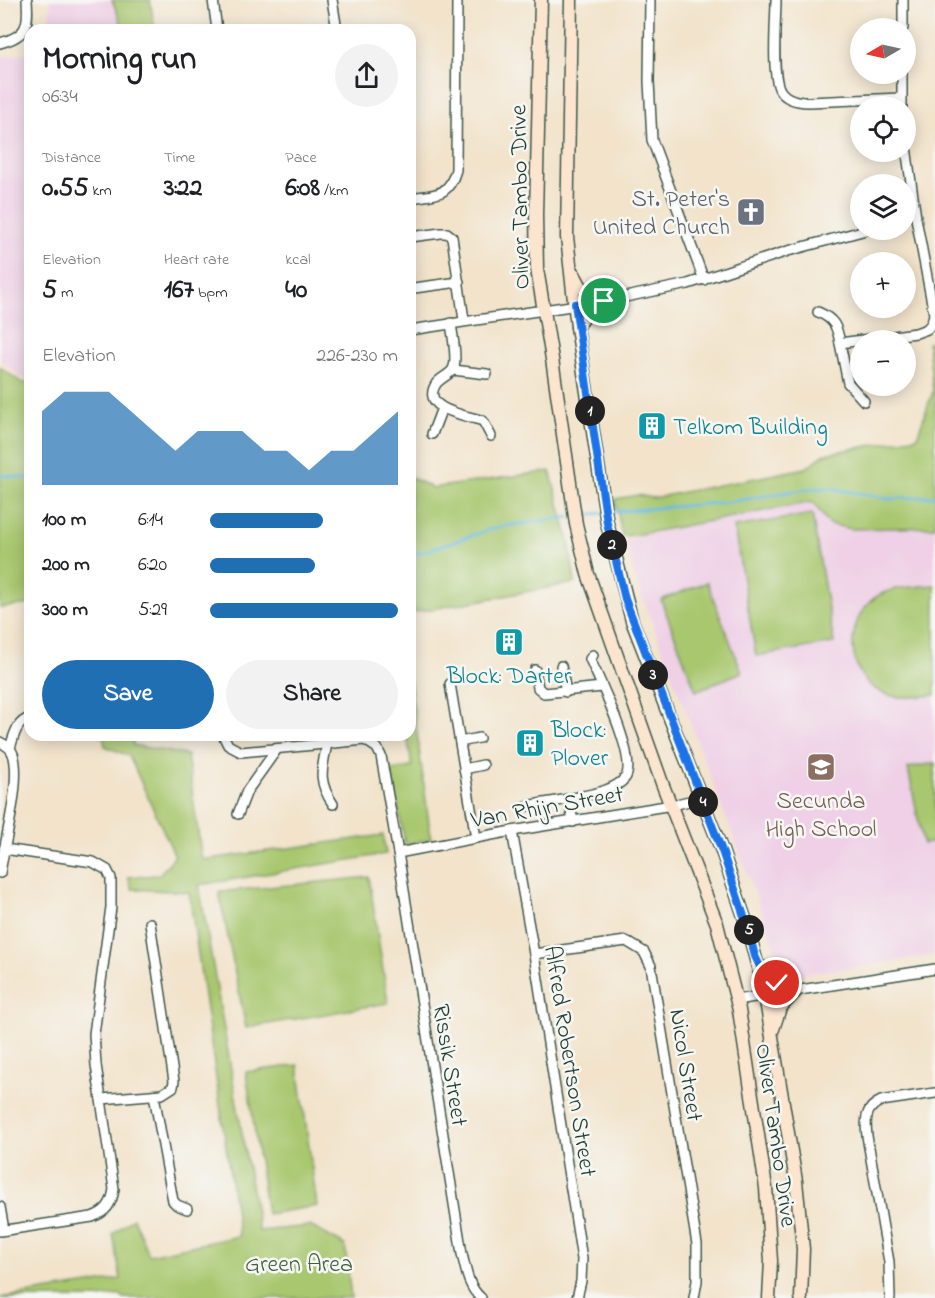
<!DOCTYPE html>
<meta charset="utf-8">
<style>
body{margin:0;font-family:"Indie Flower",sans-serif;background:#f2f2f2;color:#202124;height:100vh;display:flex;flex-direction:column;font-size:22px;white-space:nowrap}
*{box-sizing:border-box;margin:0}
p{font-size:20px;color:#757577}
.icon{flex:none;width:33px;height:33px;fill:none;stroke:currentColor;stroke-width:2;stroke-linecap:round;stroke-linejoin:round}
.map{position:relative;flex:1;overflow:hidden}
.sheet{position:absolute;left:24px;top:24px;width:392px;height:717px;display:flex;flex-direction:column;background:#fff;border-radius:18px;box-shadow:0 3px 15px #0003}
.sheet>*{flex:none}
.needle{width:39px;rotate:261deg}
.buttons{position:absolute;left:850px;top:18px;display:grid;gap:12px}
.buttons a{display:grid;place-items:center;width:66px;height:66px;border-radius:50%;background:#fff;box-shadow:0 3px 15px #0003;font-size:30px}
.pin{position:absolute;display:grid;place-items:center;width:51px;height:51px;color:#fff;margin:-26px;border:3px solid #fff;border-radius:50%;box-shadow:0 2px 6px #0007}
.km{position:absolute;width:30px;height:30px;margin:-15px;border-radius:50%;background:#222;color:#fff;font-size:16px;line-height:30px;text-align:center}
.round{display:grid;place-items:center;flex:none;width:63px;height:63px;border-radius:32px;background:#f2f2f2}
.overview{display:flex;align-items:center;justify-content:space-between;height:102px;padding:0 18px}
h1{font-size:33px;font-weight:700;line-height:45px}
.metrics{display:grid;grid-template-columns:repeat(3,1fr);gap:9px;height:102px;padding:6px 18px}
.metrics div{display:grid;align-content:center}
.metrics b{font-size:26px;font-weight:700}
.metrics small{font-size:16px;font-weight:400}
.metrics p{font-size:16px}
.chart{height:168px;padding:12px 18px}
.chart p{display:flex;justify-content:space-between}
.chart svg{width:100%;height:108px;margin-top:6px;fill:#1f6fb2;opacity:.7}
.action{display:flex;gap:12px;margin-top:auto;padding:12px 18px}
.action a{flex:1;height:69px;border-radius:36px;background:#1f6fb2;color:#fff;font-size:24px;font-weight:700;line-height:69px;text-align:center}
.action a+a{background:#f2f2f2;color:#202124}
ul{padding:0 18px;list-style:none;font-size:20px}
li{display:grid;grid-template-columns:96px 72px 1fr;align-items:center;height:45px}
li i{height:15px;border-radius:8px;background:#1f6fb2}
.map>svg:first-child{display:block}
.built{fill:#efd0e6}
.green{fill:#a8c76e;stroke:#648251;stroke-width:1.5}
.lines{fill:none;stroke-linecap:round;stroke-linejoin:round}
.stream{stroke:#61b8de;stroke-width:3}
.street-casing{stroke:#3f564a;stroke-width:12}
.secondary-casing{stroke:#3f564a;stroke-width:15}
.street{stroke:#fff;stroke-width:9}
.secondary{stroke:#fbe5cf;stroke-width:12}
.route-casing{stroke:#fff;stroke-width:12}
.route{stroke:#1a73e8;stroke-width:8}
.labels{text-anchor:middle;stroke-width:5;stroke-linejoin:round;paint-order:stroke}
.street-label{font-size:24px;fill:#1f3d34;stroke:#f6f6f2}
.worship-label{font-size:24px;fill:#5b616d;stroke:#f6f6f2;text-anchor:end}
.culture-label{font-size:24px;fill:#0d838f;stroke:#f6f6f2;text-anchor:start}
.education-label{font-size:24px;fill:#785e54;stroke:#f6f6f2}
.park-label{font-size:24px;fill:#416042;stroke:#f6f6f2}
</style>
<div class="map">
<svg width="935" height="1298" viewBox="0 0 935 1298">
<rect width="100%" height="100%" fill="#f6f6f2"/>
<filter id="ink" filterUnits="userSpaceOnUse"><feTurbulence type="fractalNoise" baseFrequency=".0167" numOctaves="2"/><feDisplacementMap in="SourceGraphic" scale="12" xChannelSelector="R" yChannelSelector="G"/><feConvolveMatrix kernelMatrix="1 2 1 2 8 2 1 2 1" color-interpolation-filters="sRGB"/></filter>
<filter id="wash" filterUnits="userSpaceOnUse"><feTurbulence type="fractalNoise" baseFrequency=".008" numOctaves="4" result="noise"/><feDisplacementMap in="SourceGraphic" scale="24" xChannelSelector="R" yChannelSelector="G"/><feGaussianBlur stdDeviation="1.35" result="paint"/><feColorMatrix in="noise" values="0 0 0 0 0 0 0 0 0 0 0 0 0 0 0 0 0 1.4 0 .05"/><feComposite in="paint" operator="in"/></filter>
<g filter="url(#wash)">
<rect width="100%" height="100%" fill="#f2e3ca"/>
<g class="built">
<polygon points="51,0 112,0 124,30 48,30"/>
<polygon points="30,52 30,380 19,377 0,359 0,57"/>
<polygon points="813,502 829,524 852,529 935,527 935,955 792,976 785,973 635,578 625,539"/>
</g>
<g class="green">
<polygon points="112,0 150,0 155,30 124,30"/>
<polygon points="928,343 935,343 935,527 852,529 829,524 813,502 635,535 622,536 615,499 638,495 653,498 806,468 825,454 917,437 933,391"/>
<polygon points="0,367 22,383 30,383 30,604 0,608"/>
<polygon points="550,471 568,537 575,583 410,613 410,477 432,488"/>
<polygon points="812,514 834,643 756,656 734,527"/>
<polygon points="707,582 742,672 696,691 661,600"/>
<path d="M935 585V695C914 697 896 701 877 690 843 671 846 611 881 594 896 586 918 587 935 585Z"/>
<polygon points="410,679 431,839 405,844 391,770 412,767 407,735 410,735"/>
<polygon points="103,735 132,735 133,745 187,755 202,860 383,835 386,854 199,885 259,1231 310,1226 345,1245 351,1298 122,1298 121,1295 98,1298 0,1298 121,1279 113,1234 133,1218 149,1255 239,1236 189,892 132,889 128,877 159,875 175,856 129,756 105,746"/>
<polygon points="935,763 935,842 923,844 908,768"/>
<polygon points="369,877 388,1003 246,1028 219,892"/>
<polygon points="298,1065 317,1206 267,1214 246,1072"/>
</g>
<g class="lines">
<g class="stream">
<polyline points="0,475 30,478"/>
<polyline points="610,512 728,502 807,489 830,488 890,499 935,496"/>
<polyline points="577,516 603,513"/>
<polyline points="410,556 498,527 570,517"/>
</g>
</g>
</g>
<g filter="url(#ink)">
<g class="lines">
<g class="street-casing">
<g id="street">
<polyline points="213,0 217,30"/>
<polyline points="332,0 337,30"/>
<polyline points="650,0 649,81 652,140 704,280"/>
<path d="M776 0C776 19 771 75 780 90 786 100 798 102 809 102L901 98"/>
<polyline points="903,28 903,0"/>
<path d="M0 43C27 36 29 26 27 0"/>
<polyline points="902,74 902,106"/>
<polyline points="906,147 916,218 934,314 932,323"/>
<path d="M410 198C435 194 448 198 456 170L457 0"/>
<polyline points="410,237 441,233 447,233 452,237 464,320"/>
<polyline points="414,288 459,282"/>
<path d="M818 312C834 319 837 326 840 343L916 333 927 329 932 323"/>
<path d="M451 323C452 333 458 361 453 369 450 375 440 378 436 384 419 410 470 416 483 421L491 436"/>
<polyline points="410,330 611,300 688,284 788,251 866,230"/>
<polyline points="840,343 848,383 864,401"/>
<polyline points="453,370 487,374"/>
<polyline points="432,434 442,408"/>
<polyline points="561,666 566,692"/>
<polyline points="535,670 538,688 544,693 602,687"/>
<polyline points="450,684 476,838"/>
<path d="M223 735 228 745 241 752 365 740 377 748 381 756 398 853 462 1254C466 1270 468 1287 481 1298"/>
<path d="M0 742C6 745 11 748 13 754 22 779 4 845 0 873"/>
<polyline points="460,742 479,738"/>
<path d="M327 744C322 769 317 781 333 804"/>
<path d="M10 748C14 736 16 722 30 718"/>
<polyline points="464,769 483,765"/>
<polyline points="526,806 569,799"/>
<polyline points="238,814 247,791 277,749"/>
<path d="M573 822 569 799C585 795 614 792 625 778 639 760 599 680 590 659L593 655"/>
<polyline points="512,831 534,954 582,1259 581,1281 577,1298"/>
<polyline points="398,853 512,831 672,805 702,798"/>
<polyline points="534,954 626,941 644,952 651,966 697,1244 697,1281 694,1298"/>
<polyline points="736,1000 935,969"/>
<polyline points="154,1095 173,1201 177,1205 187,1209"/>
<polyline points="101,1099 162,1094 173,1087 174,1081 150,923"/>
<polyline points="0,1207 4,1230"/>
<path d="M0 1231 92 1217C106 1212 112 1204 114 1189L96 1065 94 1034 111 907V878L107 870 93 862 4 849"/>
<path d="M890 1298 889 1262 867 1136C865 1120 865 1108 881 1101L935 1093"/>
</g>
</g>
<g class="secondary-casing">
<g id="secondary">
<polyline points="541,0 536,215 537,269 552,359 576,524 588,574 662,783 717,924 739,1010 766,1188 771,1261 769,1298"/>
<polyline points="571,0 567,237 577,327 607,523 632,621 722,851 746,922 755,956 765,995 796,1181 803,1249 801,1298"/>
<polyline points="574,274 581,287 604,301"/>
<polyline points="577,327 590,309 610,300"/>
<polyline points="759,965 777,983 791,991"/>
<polyline points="773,1029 780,1008 797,990"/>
</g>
</g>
<use href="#street" class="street"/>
<use href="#secondary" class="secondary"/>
</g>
</g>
<g class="lines" filter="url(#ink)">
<g class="route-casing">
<polyline id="route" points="604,301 575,304 607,523 625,599 722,851 746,922 755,956 761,969 777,983"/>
</g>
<use href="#route" class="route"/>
</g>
<defs>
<g id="church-square" transform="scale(1.5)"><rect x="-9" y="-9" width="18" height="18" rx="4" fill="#6b7280" stroke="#f6f6f2"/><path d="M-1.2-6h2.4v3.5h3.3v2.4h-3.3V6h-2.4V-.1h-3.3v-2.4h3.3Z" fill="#fff"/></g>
<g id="building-square" transform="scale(1.5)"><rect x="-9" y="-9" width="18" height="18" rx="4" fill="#0f9aa8" stroke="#f6f6f2"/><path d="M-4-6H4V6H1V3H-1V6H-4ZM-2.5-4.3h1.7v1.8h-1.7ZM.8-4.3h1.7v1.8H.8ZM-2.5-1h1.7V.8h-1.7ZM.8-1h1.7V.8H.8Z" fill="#fff"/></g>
<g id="school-square" transform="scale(1.5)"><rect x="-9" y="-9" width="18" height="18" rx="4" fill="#8d6e63" stroke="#f6f6f2"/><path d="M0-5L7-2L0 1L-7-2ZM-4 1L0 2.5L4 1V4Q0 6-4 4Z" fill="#fff"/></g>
</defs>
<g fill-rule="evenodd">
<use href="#church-square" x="751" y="212"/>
<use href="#building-square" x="652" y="426"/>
<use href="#building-square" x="509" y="642"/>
<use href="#building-square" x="530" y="743"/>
<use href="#school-square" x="821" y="767"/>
</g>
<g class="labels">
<g class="street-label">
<text transform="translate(519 197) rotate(-91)" y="8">Oliver Tambo Drive</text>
<text transform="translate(547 806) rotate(-10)" y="8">Van Rhijn Street</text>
<text transform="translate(571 1061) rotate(81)" y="8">Alfred Robertson Street</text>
<text transform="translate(451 1065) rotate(81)" y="8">Rissik Street</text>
<text transform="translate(687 1065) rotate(81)" y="8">Nicol Street</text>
<text transform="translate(777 1135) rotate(82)" y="8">Oliver Tambo Drive</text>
</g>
<g class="worship-label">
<text x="730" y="206">St. Peter's<tspan x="730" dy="28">United Church</tspan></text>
</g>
<g class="culture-label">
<text x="673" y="434">Telkom Building</text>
<text x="509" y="683" text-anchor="middle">Block: Darter</text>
<text x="551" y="737">Block:<tspan x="551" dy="28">Plover</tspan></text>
</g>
<g class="education-label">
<text x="821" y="808">Secunda<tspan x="821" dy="28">High School</tspan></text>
</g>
<g class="park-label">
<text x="299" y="1271">Green Area</text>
</g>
</g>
</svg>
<div class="buttons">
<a><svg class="needle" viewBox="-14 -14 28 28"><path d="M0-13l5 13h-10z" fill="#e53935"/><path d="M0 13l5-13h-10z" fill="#757577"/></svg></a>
<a><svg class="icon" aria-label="locate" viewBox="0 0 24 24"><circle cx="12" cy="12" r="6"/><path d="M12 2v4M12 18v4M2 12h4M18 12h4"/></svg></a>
<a><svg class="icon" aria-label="layers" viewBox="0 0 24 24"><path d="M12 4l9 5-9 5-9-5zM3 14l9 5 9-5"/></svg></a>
<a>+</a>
<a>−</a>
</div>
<div class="pin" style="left:604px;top:301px;background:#1e9e55"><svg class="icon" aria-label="arrive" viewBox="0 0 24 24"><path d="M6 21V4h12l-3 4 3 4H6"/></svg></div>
<div class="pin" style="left:777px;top:983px;background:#d93025"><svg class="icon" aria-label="check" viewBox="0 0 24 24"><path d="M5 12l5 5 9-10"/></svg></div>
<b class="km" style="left:590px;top:411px">1</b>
<b class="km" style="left:612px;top:545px">2</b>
<b class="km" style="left:653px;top:675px">3</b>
<b class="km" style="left:703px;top:802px">4</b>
<b class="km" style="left:749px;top:930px">5</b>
<section class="sheet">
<div class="overview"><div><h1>Morning run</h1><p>06:34</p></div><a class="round"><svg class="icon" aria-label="share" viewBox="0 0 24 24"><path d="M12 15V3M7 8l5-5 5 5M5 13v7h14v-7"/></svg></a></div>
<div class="metrics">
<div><p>Distance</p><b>0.55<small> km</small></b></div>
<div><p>Time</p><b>3:22</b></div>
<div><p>Pace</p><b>6:08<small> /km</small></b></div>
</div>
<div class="metrics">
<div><p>Elevation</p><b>5<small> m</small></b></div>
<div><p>Heart rate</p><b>167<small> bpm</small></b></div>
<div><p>kcal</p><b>40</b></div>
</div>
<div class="chart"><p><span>Elevation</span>226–230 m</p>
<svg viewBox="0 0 160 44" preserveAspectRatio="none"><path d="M0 44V14L10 6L20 6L30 6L40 14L50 22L60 30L70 22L80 22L90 22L100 30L110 30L120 38L130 30L140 30L150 22L160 14V44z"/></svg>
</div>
<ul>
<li><b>100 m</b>6:14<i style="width:60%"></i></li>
<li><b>200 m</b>6:20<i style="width:56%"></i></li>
<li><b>300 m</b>5:29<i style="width:100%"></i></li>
</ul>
<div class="action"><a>Save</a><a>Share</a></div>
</section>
</div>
